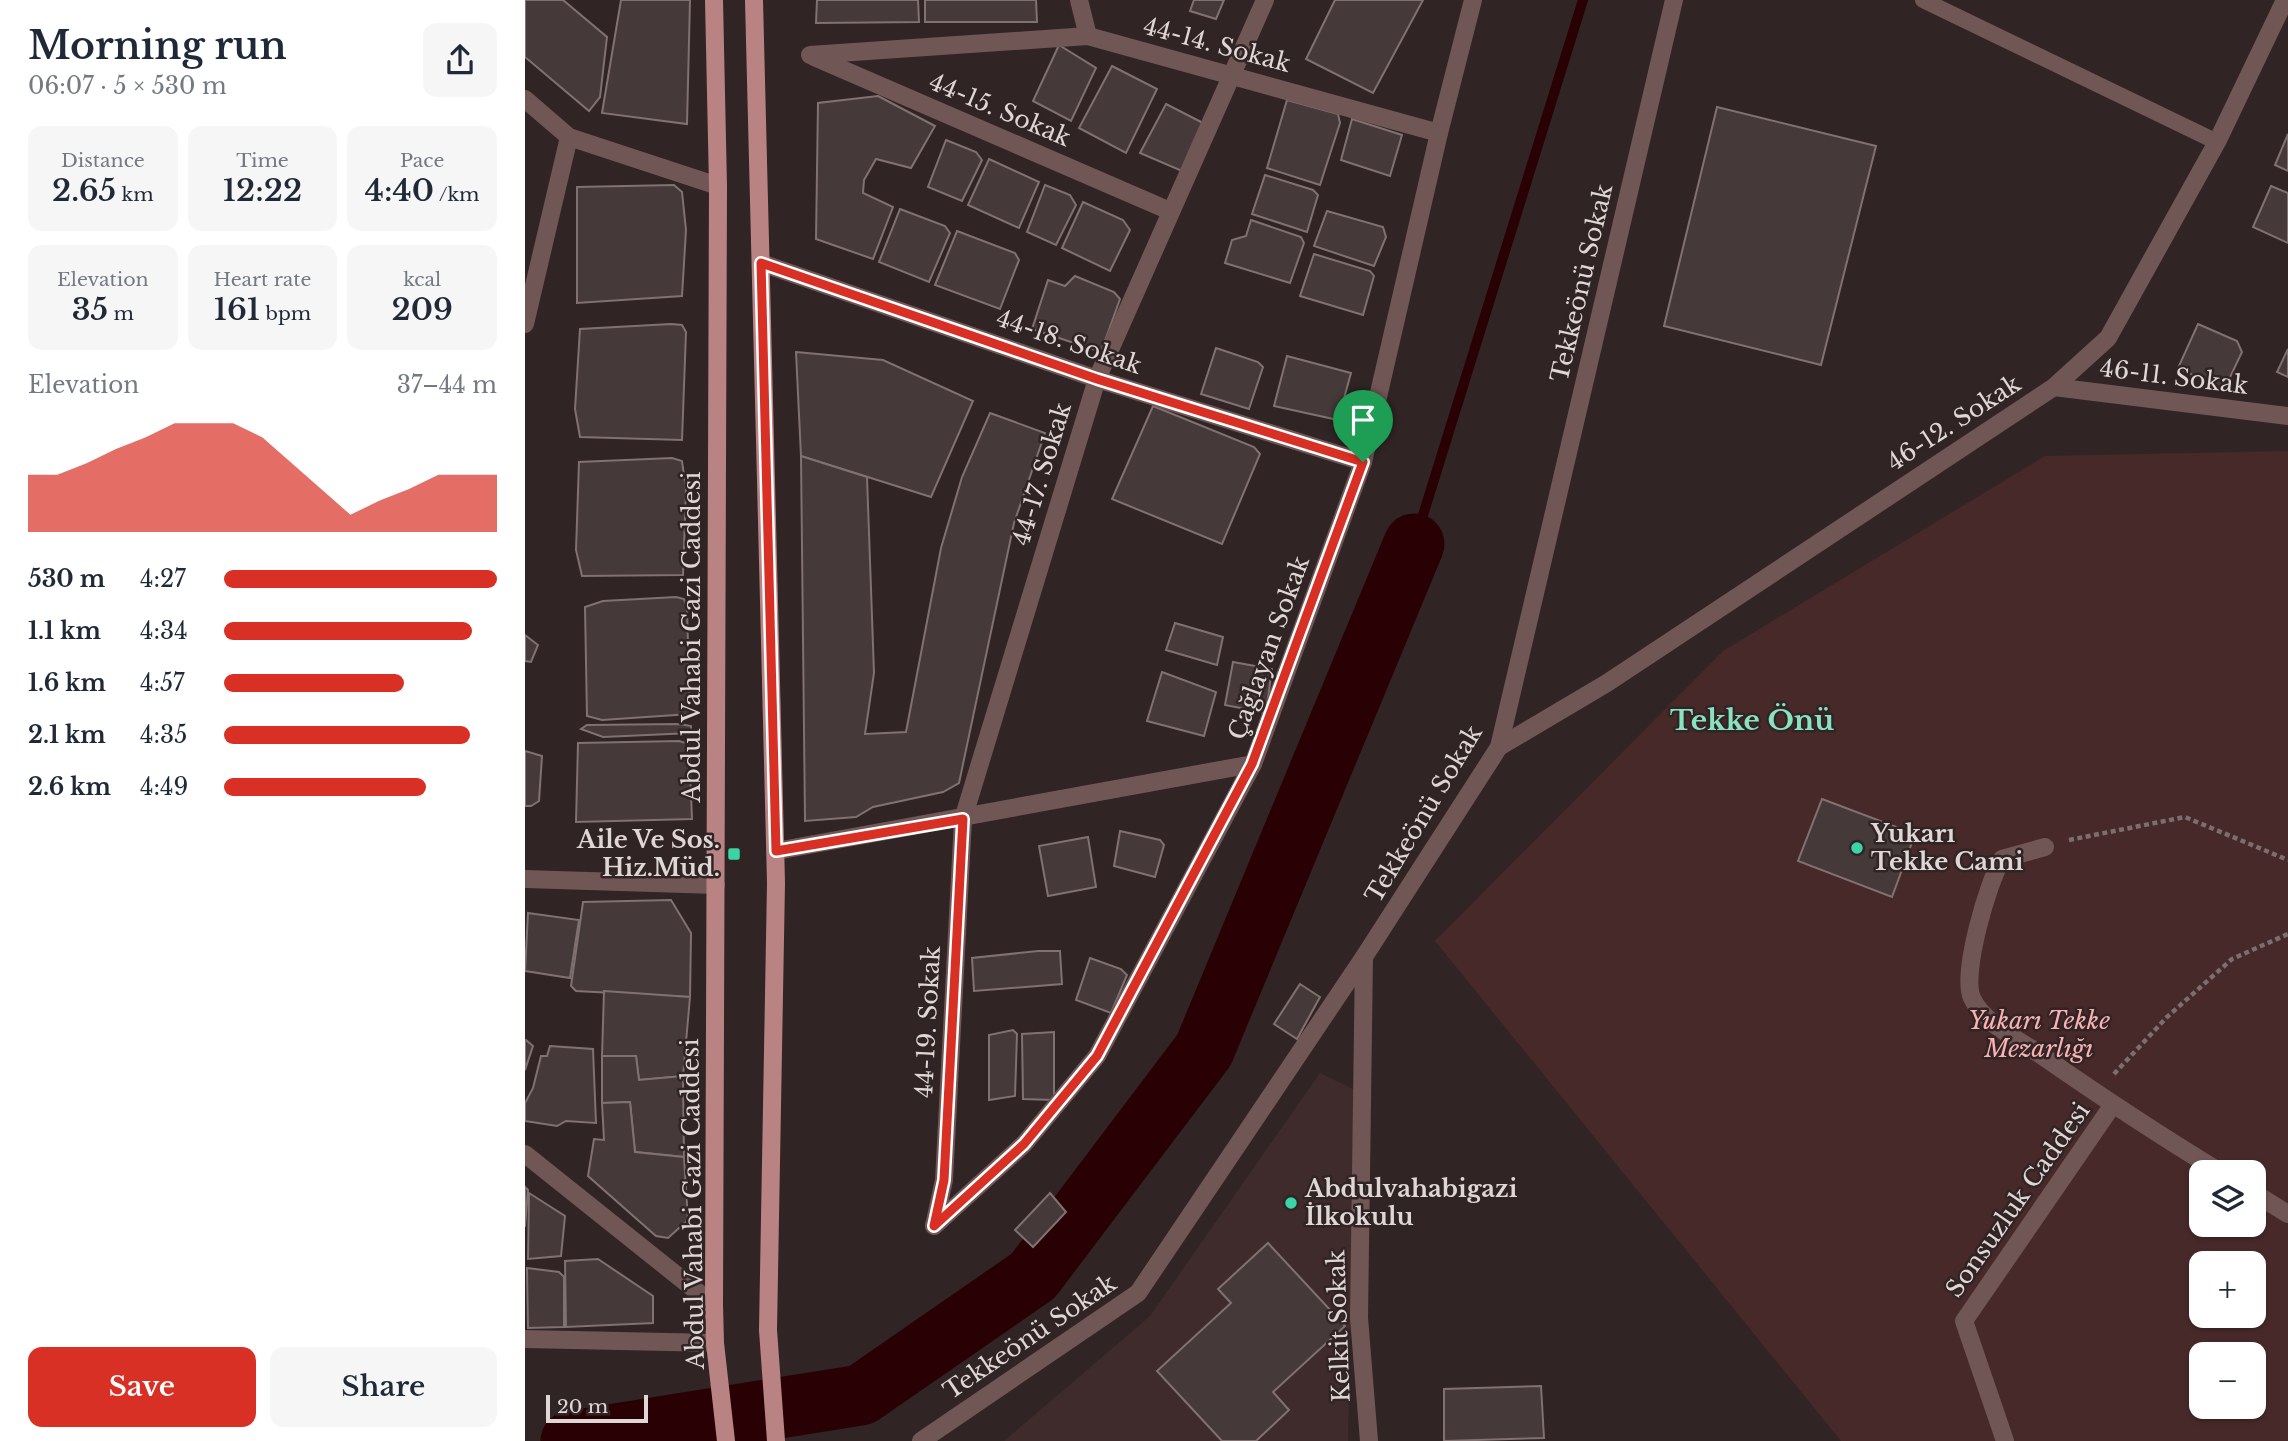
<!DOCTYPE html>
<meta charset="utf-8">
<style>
body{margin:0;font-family:"Libre Baskerville",serif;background:#f6f6f7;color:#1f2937;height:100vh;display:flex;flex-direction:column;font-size:26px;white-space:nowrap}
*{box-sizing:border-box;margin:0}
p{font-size:23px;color:#747a83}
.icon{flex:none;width:38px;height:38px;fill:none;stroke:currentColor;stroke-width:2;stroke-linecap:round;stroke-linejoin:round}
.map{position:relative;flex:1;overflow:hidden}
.drawer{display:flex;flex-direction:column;background:#fff;width:525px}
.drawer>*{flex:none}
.controls{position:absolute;left:1664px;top:1160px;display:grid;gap:14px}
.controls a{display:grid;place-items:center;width:77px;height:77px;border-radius:14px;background:#fff;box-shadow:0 2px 5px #0004;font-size:35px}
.scale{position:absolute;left:21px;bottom:18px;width:102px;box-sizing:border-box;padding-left:7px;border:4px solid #dfd6d6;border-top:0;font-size:19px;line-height:24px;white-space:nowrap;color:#dfd6d6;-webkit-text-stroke:5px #302424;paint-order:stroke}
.pin{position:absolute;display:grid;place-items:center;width:60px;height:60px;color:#fff;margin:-72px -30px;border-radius:50% 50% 50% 0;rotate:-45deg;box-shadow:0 0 7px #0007}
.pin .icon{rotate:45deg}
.round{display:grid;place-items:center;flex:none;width:74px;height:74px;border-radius:14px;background:#f6f6f7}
.headline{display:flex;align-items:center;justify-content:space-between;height:119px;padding:0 28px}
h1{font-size:38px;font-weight:600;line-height:52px}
.stats{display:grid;grid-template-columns:repeat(3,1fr);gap:10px;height:119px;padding:7px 28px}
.stats div{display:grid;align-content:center;border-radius:14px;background:#f6f6f7;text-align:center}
.stats b{font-size:30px;font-weight:600}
.stats small{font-size:19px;font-weight:400}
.stats p{font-size:19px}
.chart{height:196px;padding:14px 28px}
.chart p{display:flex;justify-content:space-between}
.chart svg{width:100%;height:126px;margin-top:7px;fill:#d93025;opacity:.7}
.button{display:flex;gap:14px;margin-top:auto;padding:14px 28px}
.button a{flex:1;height:80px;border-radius:14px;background:#d93025;color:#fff;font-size:28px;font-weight:600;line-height:80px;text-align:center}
.button a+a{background:#f6f6f7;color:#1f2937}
ul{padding:0 28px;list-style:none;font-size:23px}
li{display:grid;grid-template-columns:112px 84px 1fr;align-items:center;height:52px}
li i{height:18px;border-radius:9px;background:#d93025}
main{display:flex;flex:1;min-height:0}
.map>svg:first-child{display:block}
.built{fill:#3f2b2c}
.green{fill:#48292a;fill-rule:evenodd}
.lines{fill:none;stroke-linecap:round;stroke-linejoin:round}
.stream{stroke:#290004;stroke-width:10}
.river{stroke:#290004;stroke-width:61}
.building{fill:#463939;stroke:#817171;stroke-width:2}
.path{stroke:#796f6f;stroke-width:4.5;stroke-dasharray:5 3.5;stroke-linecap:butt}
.service{stroke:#715656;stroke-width:16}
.minor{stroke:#715656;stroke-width:18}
.primary{stroke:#b98384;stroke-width:18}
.route-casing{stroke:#fff;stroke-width:14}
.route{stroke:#d93025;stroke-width:9}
.poi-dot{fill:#3ad4a5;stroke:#302424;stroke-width:2.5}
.labels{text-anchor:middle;stroke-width:5;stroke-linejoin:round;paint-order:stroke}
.street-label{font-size:24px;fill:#dfd6d6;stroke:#302424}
.poi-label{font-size:24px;font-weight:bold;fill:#dfd6d6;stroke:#302424;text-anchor:start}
.park-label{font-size:24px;font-style:italic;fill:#fbb1b3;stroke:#302424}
.quarter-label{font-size:28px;font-weight:bold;fill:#89e3c1;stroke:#302424}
</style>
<main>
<section class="drawer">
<div class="headline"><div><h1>Morning run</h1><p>06:07 · 5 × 530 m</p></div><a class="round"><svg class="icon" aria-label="share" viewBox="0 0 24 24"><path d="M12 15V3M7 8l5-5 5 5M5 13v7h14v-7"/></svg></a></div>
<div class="stats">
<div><p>Distance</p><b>2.65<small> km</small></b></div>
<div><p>Time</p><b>12:22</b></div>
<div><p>Pace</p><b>4:40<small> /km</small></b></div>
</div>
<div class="stats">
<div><p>Elevation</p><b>35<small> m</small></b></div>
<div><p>Heart rate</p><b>161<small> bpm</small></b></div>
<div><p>kcal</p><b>209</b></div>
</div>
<div class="chart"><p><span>Elevation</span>37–44 m</p>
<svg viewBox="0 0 160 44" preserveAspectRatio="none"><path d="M0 44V24L10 24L20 20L30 15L40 11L50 6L60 6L70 6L80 11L90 20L100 29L110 38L120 33L130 29L140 24L150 24L160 24V44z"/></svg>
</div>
<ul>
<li><b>530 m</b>4:27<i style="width:100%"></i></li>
<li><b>1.1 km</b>4:34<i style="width:91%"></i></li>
<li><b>1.6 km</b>4:57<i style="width:66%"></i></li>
<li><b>2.1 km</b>4:35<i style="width:90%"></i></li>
<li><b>2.6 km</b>4:49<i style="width:74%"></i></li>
</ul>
<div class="button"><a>Save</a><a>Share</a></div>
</section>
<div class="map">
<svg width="1763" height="1441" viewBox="0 0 1763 1441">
<rect width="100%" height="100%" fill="#302424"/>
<polygon class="built" points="795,1073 830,1090 823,1441 479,1441 625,1316"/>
<path class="green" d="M1763 451V1441H1316L910 941 1198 651 1520 456ZM1676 1172H1729V1225H1676ZM1676 1264H1729V1316H1676ZM1676 1354H1729V1407H1676Z"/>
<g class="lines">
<polyline class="stream" points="889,544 1058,0"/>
<polyline class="river" points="46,1441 336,1395 508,1276 679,1050 889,544"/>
</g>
<g class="building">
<polygon points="0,0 38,0 82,37 75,97 64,111 0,57"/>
<polygon points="96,0 165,0 162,124 77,113"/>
<polygon points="292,0 393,0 394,22 291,23"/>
<polygon points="400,0 511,0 512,22 400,22"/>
<polygon points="669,0 699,0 691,19 665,11"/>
<polygon points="810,0 898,0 848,93 781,59"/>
<polygon points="534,45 571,68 546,121 508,101"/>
<polygon points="587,66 632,89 601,153 554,128"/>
<polygon points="353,96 410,126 386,168 351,159 339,180 338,193 368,207 348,259 291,239 293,103"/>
<polygon points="762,100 813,114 815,123 795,185 742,168"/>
<polygon points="641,104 682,125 657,171 615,153"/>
<polygon points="1192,107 1351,146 1296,365 1139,326"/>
<polygon points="827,119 877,135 865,176 816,160"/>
<polygon points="1763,134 1763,171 1750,165"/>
<polygon points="421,140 451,152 457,160 437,201 403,187"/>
<polygon points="464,159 514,182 494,228 443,205"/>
<polygon points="740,175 788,190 793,195 782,232 727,214"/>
<polygon points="149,185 157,192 161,230 157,296 52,303 52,187"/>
<polygon points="520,185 545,195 551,205 531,245 502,232"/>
<polygon points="1746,186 1763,193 1763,243 1728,227"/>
<polygon points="558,202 598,220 605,230 585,271 537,248"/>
<polygon points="375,209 420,226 425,233 404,282 354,262"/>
<polygon points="802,211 858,227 861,237 849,266 789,246"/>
<polygon points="726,220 776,237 779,243 765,283 700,263 707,240 721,236"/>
<polygon points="432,231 490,253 494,260 475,309 410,285"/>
<polygon points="789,254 845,271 849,276 838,315 775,296"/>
<polygon points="550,276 589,292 595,299 576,352 507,329 523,280 540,286"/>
<polygon points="146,324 157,325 161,332 157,440 55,437 50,409 55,329"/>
<polygon points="1673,324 1712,341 1717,352 1699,390 1653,368"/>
<polygon points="691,348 733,362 738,367 724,409 676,394"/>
<polygon points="1763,349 1763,377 1752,372"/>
<polygon points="271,352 358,360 448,401 406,497 276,456"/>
<polygon points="762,356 826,373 813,420 749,406"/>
<polygon points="628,406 729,447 735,454 697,544 587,499"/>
<polygon points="465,413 520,433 489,523 434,783 418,792 348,807 331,817 280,821 276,456 342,477 349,673 340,734 381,732 416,548 437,477"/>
<polygon points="147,458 157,461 161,489 158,575 57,576 51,550 54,462"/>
<polygon points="151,597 159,599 162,608 165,714 77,720 62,716 60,607 78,601"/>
<polygon points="650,623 698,637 692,665 641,650"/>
<polygon points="0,635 13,645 6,662 0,661"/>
<polygon points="708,662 747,669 741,713 700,705"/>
<polygon points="637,672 691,692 679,736 622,721"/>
<polygon points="155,724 166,726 166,733 78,737 56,729 62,725"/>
<polygon points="154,741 164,744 167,819 51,822 53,743"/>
<polygon points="0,751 17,756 14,801 6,806 0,806"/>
<polygon points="1297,799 1390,834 1367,897 1273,861"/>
<polygon points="595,831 635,840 639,845 630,877 589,866"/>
<polygon points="563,837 571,887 523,896 514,846"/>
<polygon points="146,900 166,933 165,997 51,991 46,986 58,902"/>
<polygon points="3,913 54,920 45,978 0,971"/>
<polygon points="513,951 535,951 537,984 449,991 447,958"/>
<polygon points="565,958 596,969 602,975 586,1013 551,1000"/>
<polygon points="775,984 795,997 772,1039 749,1024"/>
<polygon points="79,991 165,997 158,1076 114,1080 111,1056 77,1056"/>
<polygon points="488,1030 492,1034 490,1096 464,1100 464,1035"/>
<polygon points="529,1032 529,1100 498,1099 497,1034"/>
<polygon points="1,1040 8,1046 0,1070 0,1041"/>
<polygon points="25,1046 68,1049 71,1123 41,1121 32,1126 0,1121 0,1103 8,1088 16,1056 22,1056"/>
<polygon points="77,1056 111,1056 114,1080 158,1076 159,1157 110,1152 105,1102 77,1103"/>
<polygon points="105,1102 110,1152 159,1157 163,1220 143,1238 131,1236 63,1176 69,1139 79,1140 77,1103"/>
<polygon points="0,1187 3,1190 0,1227"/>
<polygon points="4,1193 40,1216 36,1256 3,1259"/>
<polygon points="525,1193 541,1212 508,1247 490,1230"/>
<polygon points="743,1243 820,1326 748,1392 764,1410 731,1441 697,1441 632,1371 706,1303 693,1289"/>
<polygon points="73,1259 128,1296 128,1323 41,1327 40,1261"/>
<polygon points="2,1268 34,1272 39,1277 39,1327 3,1328"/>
<polygon points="1016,1386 1019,1438 919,1441 919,1389"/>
</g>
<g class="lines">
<g class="path">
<polyline points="1544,840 1660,817 1763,860"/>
<polyline points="1589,1074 1642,1017 1707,959 1763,934"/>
</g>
<polyline class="service" points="1398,0 1692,142"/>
<g class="minor">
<polyline points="554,0 563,36"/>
<polyline points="285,55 563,36 914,133"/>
<polyline points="289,57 645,211"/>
<polyline points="0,99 44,137 193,186"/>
<polyline points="236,263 572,379 838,462"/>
<polyline points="0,324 44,137"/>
<polyline points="1529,387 1763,416"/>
<polyline points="974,747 1082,683 1529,387 1583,338 1692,142 1760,0"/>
<path d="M1520 847 1477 859C1463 882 1436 974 1447 998 1458 1023 1494 1040 1516 1055 1575 1096 1634 1135 1695 1172"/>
<polyline points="251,851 728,764"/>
<polyline points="0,879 191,885"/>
<polyline points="839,957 834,1318 844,1441"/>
<polyline points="0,1154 189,1305"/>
<polyline points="1729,1193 1763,1214"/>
<polyline points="409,1226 499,1144 572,1056 728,764 838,462 914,133 948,0"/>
<polyline points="409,1226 419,1180 438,819 572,379 740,0"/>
<polyline points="0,1339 190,1343"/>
<polyline points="396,1441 613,1293 839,957 974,747 1149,0"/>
<polyline points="1480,1441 1439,1321 1587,1106"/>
</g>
<g class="primary">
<polyline points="189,0 193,186 189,1305 190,1343 201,1441"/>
<polyline points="229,0 251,883 243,1330 251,1441"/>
</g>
</g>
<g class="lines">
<g class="route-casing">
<polygon id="route" points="236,263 572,379 838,462 727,764 572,1056 499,1144 409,1226 419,1180 438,819 251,851"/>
</g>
<use href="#route" class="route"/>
</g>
<g class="poi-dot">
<circle cx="1332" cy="848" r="7"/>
<rect x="202" y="847" width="14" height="14" rx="3.5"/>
<circle cx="766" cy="1203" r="7"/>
</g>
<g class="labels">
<g class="street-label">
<text transform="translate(692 45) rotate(15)" y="8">44-14. Sokak</text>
<text transform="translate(475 110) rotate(23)" y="8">44-15. Sokak</text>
<text transform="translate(1057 283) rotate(-77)" y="8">Tekkeönü Sokak</text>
<text transform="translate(544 342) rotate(19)" y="8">44-18. Sokak</text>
<text transform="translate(1649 377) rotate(7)" y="8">46-11. Sokak</text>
<text transform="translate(1429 423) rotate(-33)" y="8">46-12. Sokak</text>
<text transform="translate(517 474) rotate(-73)" y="8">44-17. Sokak</text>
<text transform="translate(167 637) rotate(-90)" y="8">Abdul Vahabi Gazi Caddesi</text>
<text transform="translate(744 648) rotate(-70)" y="8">Çağlayan Sokak</text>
<text transform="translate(899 814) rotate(-59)" y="8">Tekkeönü Sokak</text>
<text transform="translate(403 1022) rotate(-87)" y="8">44-19. Sokak</text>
<text transform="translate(1493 1200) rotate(-55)" y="8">Sonsuzluk Caddesi</text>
<text transform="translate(168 1204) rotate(-91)" y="8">Abdul Vahabi Gazi Caddesi</text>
<text transform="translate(814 1326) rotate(-92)" y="8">Kelkit Sokak</text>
<text transform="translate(505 1337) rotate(-34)" y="8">Tekkeönü Sokak</text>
</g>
<g class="poi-label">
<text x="1346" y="842">Yukarı<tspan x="1346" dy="28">Tekke Cami</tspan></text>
<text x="195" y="848" text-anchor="end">Aile Ve Sos.<tspan x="195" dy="28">Hiz.Müd.</tspan></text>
<text x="780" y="1197">Abdulvahabigazi<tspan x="780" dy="28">İlkokulu</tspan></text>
</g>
<g class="park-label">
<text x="1514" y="1029">Yukarı Tekke<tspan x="1514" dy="28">Mezarlığı</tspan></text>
</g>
<g class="quarter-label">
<text x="1227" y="730">Tekke Önü</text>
</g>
</g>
</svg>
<div class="controls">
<a><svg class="icon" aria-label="layers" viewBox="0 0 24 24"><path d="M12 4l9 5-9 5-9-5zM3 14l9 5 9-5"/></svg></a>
<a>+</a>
<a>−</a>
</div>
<div class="scale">20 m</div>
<div class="pin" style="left:838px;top:462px;background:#1e9e55"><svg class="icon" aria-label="arrive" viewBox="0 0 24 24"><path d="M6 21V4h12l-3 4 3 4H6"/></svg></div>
</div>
</main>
